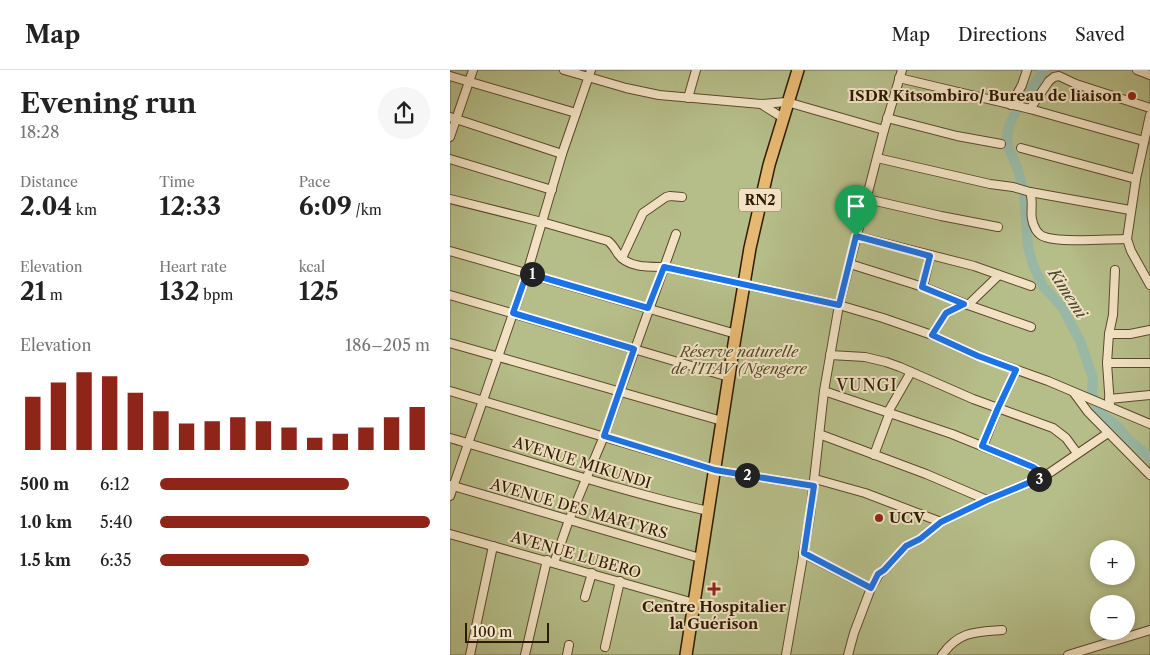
<!DOCTYPE html>
<meta charset="utf-8">
<style>
body{margin:0;font-family:"Libre Caslon Text",serif;background:#f6f6f6;color:#222;height:100vh;display:flex;flex-direction:column;font-size:19px;white-space:nowrap}
*{box-sizing:border-box;margin:0}
p{font-size:16px;color:#767676}
.icon{flex:none;width:28px;height:28px;fill:none;stroke:currentColor;stroke-width:2;stroke-linecap:round;stroke-linejoin:round}
.map{position:relative;flex:1;overflow:hidden}
.details{display:flex;flex-direction:column;background:#fff;width:450px}
.details>*{flex:none}
.fabs{position:absolute;left:640px;top:470px;display:grid;gap:10px}
.fabs a{display:grid;place-items:center;width:45px;height:45px;border-radius:50%;background:#fff;box-shadow:0 2px 8px #0003;font-size:25px}
.scale{position:absolute;left:15px;bottom:12px;width:84px;box-sizing:border-box;padding-left:5px;border:2px solid #2d1b03;border-top:0;font-size:14px;line-height:18px;white-space:nowrap;color:#2d1b03;-webkit-text-stroke:4px #f2e2c3;paint-order:stroke}
.pin{position:absolute;display:grid;place-items:center;width:42px;height:42px;color:#fff;margin:-51px -21px;border-radius:50% 50% 50% 0;rotate:-45deg;box-shadow:0 0 5px #0007}
.pin .icon{rotate:45deg}
.km{position:absolute;width:25px;height:25px;margin:-12px;border-radius:50%;background:#222;color:#fff;font-size:14px;line-height:25px;text-align:center}
.round{display:grid;place-items:center;flex:none;width:52px;height:52px;border-radius:26px;background:#f6f6f6}
.overview{display:flex;align-items:center;justify-content:space-between;height:85px;padding:0 20px}
h1{font-size:28px;font-weight:800;line-height:38px}
.stats{display:grid;grid-template-columns:repeat(3,1fr);gap:8px;height:85px;padding:5px 20px}
.stats div{display:grid;align-content:center}
.stats b{font-size:25px;font-weight:800}
.stats small{font-size:14px;font-weight:400}
.stats p{font-size:14px}
.chart{height:140px;padding:10px 20px}
.chart p{display:flex;justify-content:space-between}
.chart svg{width:100%;height:90px;margin-top:5px;stroke:#8f2418;stroke-width:6}
ul{padding:0 20px;list-style:none;font-size:16px}
li{display:grid;grid-template-columns:80px 60px 1fr;align-items:center;height:38px}
li i{height:12px;border-radius:6px;background:#8f2418}
header{display:flex;align-items:center;gap:30px;box-sizing:border-box;height:70px;padding:0 25px;background:#fff;border-bottom:1px solid #e0e0e0}
header strong{font-size:24px}
nav{display:flex;gap:28px;margin-inline-start:auto;font-size:18px}
main{display:flex;flex:1;min-height:0}
.map>svg:first-child{display:block}
.green{fill:#b5bd88;stroke:#716c46;fill-rule:evenodd}
.lines{fill:none;stroke-linecap:round;stroke-linejoin:round}
.river{stroke:#98b8a5;stroke-width:10}
.minor-casing{stroke:#5c492b;stroke-width:10}
.highway-casing{stroke:#2d1b03;stroke-width:14}
.minor{stroke:#f2e2c3;stroke-width:8}
.highway{stroke:#e6b972;stroke-width:11}
.route-casing{stroke:#fff;stroke-width:10}
.route{stroke:#1a73e8;stroke-width:6}
.poi-dot{fill:#8f2418;stroke:#f2e2c3;stroke-width:2}
.labels{text-anchor:middle;stroke-width:4;stroke-linejoin:round;paint-order:stroke}
.shield{fill:#f2e2c3;stroke:#68573d;stroke-width:1}
.shield-label{font-size:14px;font-weight:bold;fill:#2d1b03}
.poi-label{font-size:15px;font-weight:bold;fill:#2d1b03;stroke:#f2e2c3;text-anchor:end}
.park-label{font-size:15px;font-style:italic;fill:#564c2b;stroke:#f2e2c3}
.street-label{font-size:15px;fill:#2d1b03;stroke:#f2e2c3}
.water-label{font-size:16px;font-style:italic;fill:#4d4a34;stroke:#f2e2c3}
.neighbourhood-label{font-size:16px;letter-spacing:1px;fill:#2d1b03;stroke:#f2e2c3}
</style>
<header>
<strong>Map</strong>
<nav><a>Map</a><a>Directions</a><a>Saved</a></nav>
</header>
<main>
<section class="details">
<div class="overview"><div><h1>Evening run</h1><p>18:28</p></div><a class="round"><svg class="icon" aria-label="share" viewBox="0 0 24 24"><path d="M12 15V3M7 8l5-5 5 5M5 13v7h14v-7"/></svg></a></div>
<div class="stats">
<div><p>Distance</p><b>2.04<small> km</small></b></div>
<div><p>Time</p><b>12:33</b></div>
<div><p>Pace</p><b>6:09<small> /km</small></b></div>
</div>
<div class="stats">
<div><p>Elevation</p><b>21<small> m</small></b></div>
<div><p>Heart rate</p><b>132<small> bpm</small></b></div>
<div><p>kcal</p><b>125</b></div>
</div>
<div class="chart"><p><span>Elevation</span>186–205 m</p>
<svg viewBox="0 0 160 44" preserveAspectRatio="none"><path d="M5 44V18M15 44V11M25 44V6M35 44V8M45 44V16M55 44V25M65 44V31M75 44V30M85 44V28M95 44V30M105 44V33M115 44V38M125 44V36M135 44V33M145 44V28M155 44V23"/></svg>
</div>
<ul>
<li><b>500 m</b>6:12<i style="width:70%"></i></li>
<li><b>1.0 km</b>5:40<i style="width:100%"></i></li>
<li><b>1.5 km</b>6:35<i style="width:55%"></i></li>
</ul>
</section>
<div class="map">
<svg width="700" height="585" viewBox="0 0 700 585">
<rect width="100%" height="100%" fill="#ebd2a3"/>
<filter id="stains"><feTurbulence type="fractalNoise" baseFrequency=".004" numOctaves="4"/><feColorMatrix values="0 0 0 0 .2 0 0 0 0 .09 0 0 0 0 .02 0 0 0 .5 -.17"/></filter>
<radialGradient id="worn" r=".72"><stop offset=".6" stop-color="#630" stop-opacity="0"/><stop offset="1" stop-color="#630" stop-opacity=".3"/></radialGradient>
<path class="green" d="M0 0H700V585H0ZM649 479H676V506H649ZM649 534H676V561H649Z"/>
<g class="lines">
<polyline class="river" points="594,0 565,43 559,56 557,66 558,76 568,100 574,124 578,177 583,195 593,216 612,237 630,271 643,308 642,322 648,341 668,357 677,368 700,388"/>
<g class="minor-casing">
<g id="minor">
<polyline points="114,0 176,18 209,25 311,34 337,32 434,60"/>
<polyline points="687,0 700,5"/>
<polyline points="0,6 126,43"/>
<polyline points="449,8 580,39 694,71"/>
<polyline points="238,28 246,0"/>
<polyline points="311,34 333,48"/>
<polyline points="561,35 572,15 577,0"/>
<polyline points="580,39 599,11 604,7 609,6 626,14 700,38"/>
<polyline points="700,45 686,109 677,169 681,181 700,215"/>
<polyline points="0,47 112,84"/>
<polyline points="437,48 507,66 551,74"/>
<polyline points="0,67 23,0"/>
<polyline points="571,78 686,109"/>
<polyline points="427,88 540,114 563,117 580,122 680,140"/>
<polyline points="0,89 102,120"/>
<path d="M580 122C585 136 577 144 586 160 588 163 591 166 595 167 612 173 657 169 677 169"/>
<path d="M0 129 92 152 158 171C163 175 165 179 168 184 178 198 199 197 214 197L389 235 433 248 482 265 528 286 598 311 700 354"/>
<polyline points="417,129 491,146 548,157"/>
<polyline points="406,166 524,196 581,216"/>
<polyline points="0,181 286,264"/>
<polyline points="172,188 193,143 216,127 220,126 232,127"/>
<polyline points="400,194 473,217 518,235 581,257"/>
<polyline points="473,217 480,186"/>
<polyline points="0,225 279,307"/>
<polyline points="518,235 549,205"/>
<polyline points="659,264 680,264 700,260"/>
<polyline points="482,265 496,243 513,234"/>
<polyline points="0,273 272,351"/>
<polyline points="380,285 415,287 436,292 450,297 523,329 603,358 616,368 627,383"/>
<polyline points="657,293 700,293"/>
<polyline points="0,321 265,400 364,416"/>
<polyline points="374,321 502,364 583,397 595,406"/>
<polyline points="624,323 638,342 700,405"/>
<polyline points="659,329 700,325"/>
<polyline points="660,336 657,293 659,264 663,245 665,200"/>
<polyline points="438,342 461,302"/>
<polyline points="369,364 476,404 537,430"/>
<path d="M0 368C86 393 171 421 258 441"/>
<polyline points="533,376 548,338 566,300"/>
<polyline points="424,385 440,342"/>
<polyline points="365,409 415,423 491,452"/>
<polyline points="0,415 250,488"/>
<polyline points="0,426 77,203 112,84 141,0"/>
<polyline points="0,464 244,533"/>
<polyline points="353,483 421,518"/>
<polyline points="104,493 119,450 154,366 226,164"/>
<polyline points="135,527 142,503"/>
<polyline points="155,577 170,511"/>
<polyline points="20,585 43,476"/>
<polyline points="75,585 97,490"/>
<polyline points="117,585 119,575"/>
<polyline points="336,585 360,446 374,321 389,235 434,60 452,0"/>
<polyline points="398,585 404,563 421,518 429,504 434,500 456,476 470,469 491,452 537,430 595,406 658,363"/>
<path d="M492 585C509 561 526 562 552 560"/>
<polyline points="618,585 700,560"/>
</g>
</g>
<g class="highway-casing">
<polyline id="highway" points="236,585 283,280 300,178 319,95 348,0"/>
</g>
<use href="#minor" class="minor"/>
<use href="#highway" class="highway"/>
</g>
<g class="lines">
<g class="route-casing">
<polygon id="route" points="406,166 480,186 472,217 514,234 496,243 482,265 528,286 566,300 548,338 532,376 583,397 595,406 537,430 491,452 470,469 456,476 434,500 428,504 421,518 354,483 364,416 265,400 154,366 184,279 63,243 77,203 198,238 214,197 389,235"/>
</g>
<use href="#route" class="route"/>
</g>
<g class="poi-dot">
<circle cx="682" cy="26" r="5"/>
<circle cx="429" cy="448" r="5"/>
<path d="M261.5 511.5h5v5h5v5h-5v5h-5v-5h-5v-5h5z"/>
</g>
<g class="labels">
<rect class="shield" x="289" y="118.5" width="42" height="23" rx="4"/>
<g class="shield-label">
<text x="310" y="135">RN2</text>
</g>
<g class="poi-label">
<text x="672" y="31">ISDR Kitsombiro/ Bureau de liaison</text>
<text x="439" y="453" text-anchor="start">UCV</text>
<text x="264" y="542" text-anchor="middle">Centre Hospitalier<tspan x="264" dy="17">la Guérison</tspan></text>
</g>
<g class="park-label">
<text x="289" y="287">Réserve naturelle<tspan x="289" dy="17">de l'ITAV (Ngengere</tspan></text>
</g>
<g class="street-label">
<text transform="translate(132 393) rotate(17)" y="5">AVENUE MIKUNDI</text>
<text transform="translate(129 439) rotate(16)" y="5">AVENUE DES MARTYRS</text>
<text transform="translate(126 485) rotate(16)" y="5">AVENUE LUBERO</text>
</g>
<g class="water-label">
<text transform="translate(618 223) rotate(57)" y="6">Kimemi</text>
</g>
<g class="neighbourhood-label">
<text x="417" y="321">VUNGI</text>
</g>
</g>
<rect width="100%" height="100%" filter="url(#stains)"/>
<rect width="100%" height="100%" fill="url(#worn)"/>
</svg>
<div class="fabs">
<a>+</a>
<a>−</a>
</div>
<div class="scale">100 m</div>
<div class="pin" style="left:406px;top:166px;background:#1e9e55"><svg class="icon" aria-label="arrive" viewBox="0 0 24 24"><path d="M6 21V4h12l-3 4 3 4H6"/></svg></div>
<b class="km" style="left:82px;top:204px">1</b>
<b class="km" style="left:297px;top:405px">2</b>
<b class="km" style="left:589px;top:409px">3</b>
</div>
</main>
